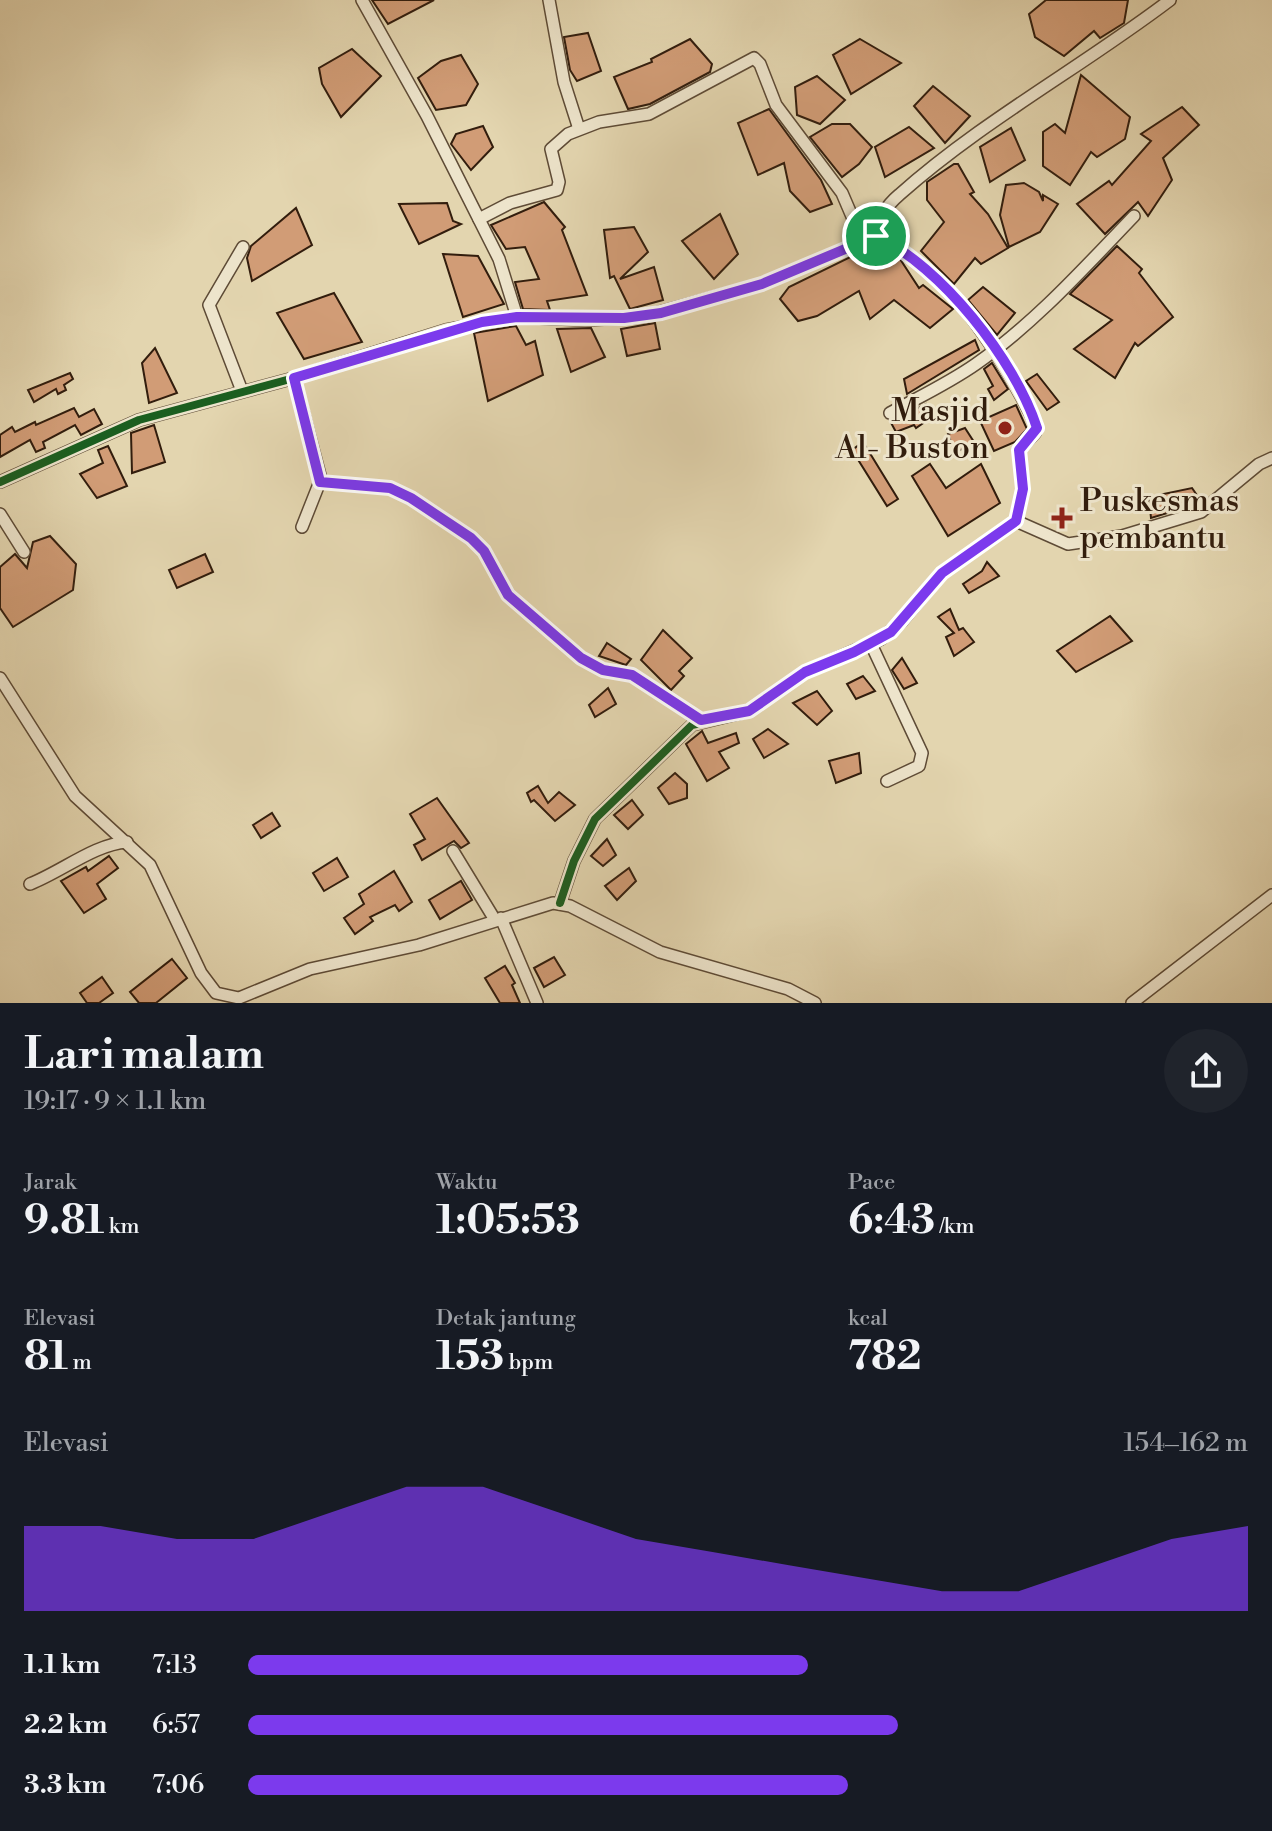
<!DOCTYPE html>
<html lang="id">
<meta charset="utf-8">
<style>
body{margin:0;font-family:"Libre Bodoni",serif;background:#20242c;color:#f1f3f6;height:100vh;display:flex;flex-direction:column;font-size:30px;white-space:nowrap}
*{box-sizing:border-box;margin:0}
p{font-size:26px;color:#9ea1a6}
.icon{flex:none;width:44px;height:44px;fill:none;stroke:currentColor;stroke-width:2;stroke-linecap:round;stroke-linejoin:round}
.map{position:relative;height:1003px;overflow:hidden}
.sheet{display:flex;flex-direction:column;background:#171b24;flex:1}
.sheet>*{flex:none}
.pin{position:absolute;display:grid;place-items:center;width:68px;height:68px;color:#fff;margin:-34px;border:4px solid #fff;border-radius:50%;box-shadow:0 2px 8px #0007}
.round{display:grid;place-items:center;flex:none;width:84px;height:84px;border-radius:42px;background:#20242c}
.headline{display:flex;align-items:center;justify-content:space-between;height:136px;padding:0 24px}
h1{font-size:44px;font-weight:700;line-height:60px}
.metrics{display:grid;grid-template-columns:repeat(3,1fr);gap:12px;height:136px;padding:8px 24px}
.metrics div{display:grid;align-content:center}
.metrics b{font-size:40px;font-weight:700}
.metrics small{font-size:22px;font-weight:400}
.metrics p{font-size:22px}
.chart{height:224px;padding:16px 24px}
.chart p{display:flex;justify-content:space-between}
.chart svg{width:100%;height:144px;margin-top:8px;fill:#7c3aed;opacity:.7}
ul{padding:0 24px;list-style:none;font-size:26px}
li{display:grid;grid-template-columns:128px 96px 1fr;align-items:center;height:60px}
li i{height:20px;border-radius:10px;background:#7c3aed}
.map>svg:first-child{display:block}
.building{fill:#d19c76;stroke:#321d0d;stroke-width:2}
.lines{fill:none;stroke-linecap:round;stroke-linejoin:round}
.minor-casing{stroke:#5e4b36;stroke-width:14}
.minor{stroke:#ede4cb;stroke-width:11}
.cycleway-casing{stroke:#ede4cb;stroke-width:13}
.cycleway{stroke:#1b5e20;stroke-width:8}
.route-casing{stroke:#fff;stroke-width:16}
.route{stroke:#7c3aed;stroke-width:10}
.poi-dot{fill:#8f2418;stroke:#ede4cb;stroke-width:3}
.labels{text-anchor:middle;stroke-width:6;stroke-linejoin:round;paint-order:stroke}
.poi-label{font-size:32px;fill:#321d0d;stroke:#ede4cb;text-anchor:end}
</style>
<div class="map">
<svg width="1272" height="1003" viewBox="0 0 1272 1003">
<rect width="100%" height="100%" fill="#e3d5af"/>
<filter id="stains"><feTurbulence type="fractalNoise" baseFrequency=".0025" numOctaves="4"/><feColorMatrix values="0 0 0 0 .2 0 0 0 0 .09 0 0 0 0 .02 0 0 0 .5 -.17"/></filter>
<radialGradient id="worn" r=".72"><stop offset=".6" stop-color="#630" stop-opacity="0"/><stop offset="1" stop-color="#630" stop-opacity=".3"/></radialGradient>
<g class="building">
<polygon points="372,0 434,0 388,24"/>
<polygon points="1046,0 1128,0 1124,23 1100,38 1094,31 1064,56 1035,37 1029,14"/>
<polygon points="588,33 601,71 577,81 570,70 564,37"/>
<polygon points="690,39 712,64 710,72 650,104 628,109 614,77 652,62 651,59"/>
<polygon points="860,39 901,63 851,94 833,55"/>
<polygon points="352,49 381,76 341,117 322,84 319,68"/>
<polygon points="461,55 478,84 466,105 436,110 418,78 441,61"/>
<polygon points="1081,75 1130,117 1125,139 1097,157 1091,152 1070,185 1043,166 1043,132 1055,124 1065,133"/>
<polygon points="817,76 845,100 820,124 797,115 795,87"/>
<polygon points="933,86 970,116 945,143 914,106"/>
<polygon points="1182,107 1199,125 1163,158 1172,180 1148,216 1138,202 1105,234 1077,204 1109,181 1112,185 1151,141 1141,134"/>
<polygon points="769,109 821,180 832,204 810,212 790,191 784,163 758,175 738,123"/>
<polygon points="832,124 850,124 872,147 859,164 842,177 810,137"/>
<polygon points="483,126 493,147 471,170 451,144 456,134"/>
<polygon points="909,127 934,148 885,177 875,147"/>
<polygon points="1011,128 1025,160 990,182 980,147"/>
<polygon points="954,164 958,164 974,192 970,194 988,214 1008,248 981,264 975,258 954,284 921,251 944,222 927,200 927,182"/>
<polygon points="1024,183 1039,192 1043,201 1043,195 1058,204 1040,232 1009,247 1000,215 1006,185"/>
<polygon points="544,202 565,227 562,230 587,295 547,301 550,310 523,309 515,282 539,279 525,247 506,249 491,225"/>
<polygon points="447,203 453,221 461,224 419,244 399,204"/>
<polygon points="296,208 312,245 252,281 247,258 251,246"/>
<polygon points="720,214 738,254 714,279 682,241"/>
<polygon points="634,227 648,252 620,279 654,267 663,300 630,309 614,276 610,278 604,230"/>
<polygon points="875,245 900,259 919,288 923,285 953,309 930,328 894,300 870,319 859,291 817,316 798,321 780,299 789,287"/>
<polygon points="1117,246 1142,269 1139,273 1173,317 1138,346 1135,343 1115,378 1074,349 1112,320 1070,294"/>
<polygon points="443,254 478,256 504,304 463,317"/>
<polygon points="983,287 1015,313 997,335 968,300"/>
<polygon points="334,293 362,342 304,359 277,313"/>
<polygon points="655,323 660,349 627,356 621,329"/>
<polygon points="516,326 526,345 535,341 543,375 488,401 474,333"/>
<polygon points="591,328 605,357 571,372 557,329"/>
<polygon points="975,340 979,350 907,394 904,379"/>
<polygon points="155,348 177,393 149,403 142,363"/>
<polygon points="992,363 1008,389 994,400 988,389 993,386 984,369"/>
<polygon points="70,373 73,379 64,385 66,390 58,394 56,389 34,402 28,390"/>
<polygon points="1037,374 1059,402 1047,410 1026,381"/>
<polygon points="926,404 932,417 916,428 914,425 896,432 890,421"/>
<polygon points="1016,405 1027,429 1015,442 994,451 980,421"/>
<polygon points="74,408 79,417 94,409 102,424 81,435 75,425 43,442 45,448 36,452 30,440 0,457 0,435 12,427 15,432 35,422 36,425"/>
<polygon points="154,425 165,462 132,473 131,433"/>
<polygon points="965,428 974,442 955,453 948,434"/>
<polygon points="863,442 898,499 887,506 852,450"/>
<polygon points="108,446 127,486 97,498 80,474 103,463 98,450"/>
<polygon points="930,464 946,488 981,464 1000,503 948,536 912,476"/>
<polygon points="1192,488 1201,501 1197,504 1151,518 1149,497"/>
<polygon points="50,536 76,564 73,590 13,627 0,608 0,567 15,554 27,568 33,542"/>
<polygon points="205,554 213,572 177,588 169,570"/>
<polygon points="987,562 999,576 969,593 963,584 982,571"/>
<polygon points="950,609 959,630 963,628 974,642 954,656 946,637 954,633 938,617"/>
<polygon points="1110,616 1132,641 1076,672 1057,651"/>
<polygon points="663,630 692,658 679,671 684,676 671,690 641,660"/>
<polygon points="607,643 631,659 626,665 599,656"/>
<polygon points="902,658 917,683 904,689 892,670"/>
<polygon points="863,676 875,691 856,699 847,684"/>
<polygon points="608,688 616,704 595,717 589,705"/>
<polygon points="817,691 832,711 817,725 793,703"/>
<polygon points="768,729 788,744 764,758 753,739"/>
<polygon points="702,731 708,743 736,733 739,743 719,752 729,768 707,781 686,744"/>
<polygon points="859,753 861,773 836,783 829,761"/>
<polygon points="675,773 687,784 687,798 669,804 658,788"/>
<polygon points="538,786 548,803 559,792 575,805 555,821 534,800 531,802 527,793"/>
<polygon points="437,798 469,843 461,848 454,841 422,860 414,845 425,839 410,814"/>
<polygon points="632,800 643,815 628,829 614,815"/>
<polygon points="272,813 280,826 261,838 253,825"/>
<polygon points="607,839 616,855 603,866 591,856"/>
<polygon points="109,856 118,868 97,884 106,899 84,913 61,881 86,867 88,871"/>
<polygon points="337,858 348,877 324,891 313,873"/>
<polygon points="629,868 636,881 617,900 605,886"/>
<polygon points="394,871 412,902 399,911 395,905 370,917 373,921 355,934 344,918 364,904 359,894"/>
<polygon points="461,881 472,900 440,919 429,900"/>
<polygon points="554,957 565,975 544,987 534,968"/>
<polygon points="172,959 187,978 156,1003 139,1003 130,992"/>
<polygon points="505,966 515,983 512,985 520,1003 500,1003 485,978"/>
<polygon points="102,977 113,993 99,1003 87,1003 80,993"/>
</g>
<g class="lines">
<g class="minor-casing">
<g id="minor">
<polyline points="362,0 427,116 499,259 517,317"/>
<polyline points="549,0 564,82 579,129"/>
<polyline points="479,219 510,203 557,190 559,182 551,149 568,134 599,122 649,114 754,58 760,64 776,105 842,193 863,242"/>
<path d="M876 236C877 220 887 205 899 195 982 121 1082 67 1170 0"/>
<polyline points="294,378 321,479 302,527"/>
<polyline points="242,391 209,305 243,247"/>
<path d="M890 413C919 397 949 383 976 364 1035 323 1085 267 1134 216"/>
<path d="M0 482 139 420 294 378 446 330 517 317 585 320 642 317 762 284 876 236C952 271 999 353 1036 424L1035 433 1019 450 1023 489 1016 521 942 573 902 621 881 639 805 672 749 711 692 725 595 819 574 861 560 903"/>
<polyline points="320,482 390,488 411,498 471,538 484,551 508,595 581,658 603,670 632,675 701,720"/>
<polyline points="0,514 24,552"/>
<polyline points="1016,521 1068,544 1122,536 1201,512 1259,464 1272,458"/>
<polyline points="871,644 922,753 919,766 887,781"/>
<polyline points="0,678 75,796 150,865 201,973 216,993 239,998 310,969 419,945 553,903 570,906 660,952 788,989 815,1003"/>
<polyline points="453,851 495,920"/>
<path d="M30 884C61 872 95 844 127 842"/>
<polyline points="501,918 537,1003"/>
<polyline points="1132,1003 1272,895"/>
</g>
</g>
<use href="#minor" class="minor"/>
<g class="cycleway-casing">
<path id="cycleway" d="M0 482 139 420 294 378 446 330 517 317 585 320 642 317 762 284 876 236C952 271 999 353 1036 424L1035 433 1019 450 1023 489 1016 521 942 573 902 621 881 639 805 672 749 711 692 725 595 819 574 861 560 903"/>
</g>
<use href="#cycleway" class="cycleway"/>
</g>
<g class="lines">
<g class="route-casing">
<path id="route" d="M876 236C941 266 1015 360 1037 428L1019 450 1023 489 1016 521 942 573 891 632 854 652 805 672 749 711 701 720 632 675 603 670 581 658 508 595 484 551 471 538 411 498 390 488 320 482 294 378 482 322 517 317 624 318 661 313 762 284Z"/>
</g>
<use href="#route" class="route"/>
</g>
<g class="poi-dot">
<circle cx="1005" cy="428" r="8"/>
<path d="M1058 506h8v8h8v8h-8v8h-8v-8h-8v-8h8z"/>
</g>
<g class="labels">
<g class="poi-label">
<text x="989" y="421">Masjid<tspan x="989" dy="37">Al- Buston</tspan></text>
<text x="1080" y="511" text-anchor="start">Puskesmas<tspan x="1080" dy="37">pembantu</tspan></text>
</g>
</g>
<rect width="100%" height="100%" filter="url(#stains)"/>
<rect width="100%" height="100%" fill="url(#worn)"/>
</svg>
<div class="pin" style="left:876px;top:236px;background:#1e9e55"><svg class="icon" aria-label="arrive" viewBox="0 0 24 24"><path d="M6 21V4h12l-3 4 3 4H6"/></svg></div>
</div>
<section class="sheet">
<div class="headline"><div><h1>Lari malam</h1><p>19:17 · 9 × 1.1 km</p></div><a class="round"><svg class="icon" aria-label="share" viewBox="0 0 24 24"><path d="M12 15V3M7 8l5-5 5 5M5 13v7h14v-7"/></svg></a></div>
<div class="metrics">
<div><p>Jarak</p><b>9.81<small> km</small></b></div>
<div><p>Waktu</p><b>1:05:53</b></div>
<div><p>Pace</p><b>6:43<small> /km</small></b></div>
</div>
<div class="metrics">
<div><p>Elevasi</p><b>81<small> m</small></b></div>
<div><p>Detak jantung</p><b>153<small> bpm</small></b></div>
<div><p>kcal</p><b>782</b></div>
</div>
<div class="chart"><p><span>Elevasi</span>154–162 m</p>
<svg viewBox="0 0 160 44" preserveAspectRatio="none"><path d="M0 44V18L10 18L20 22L30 22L40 14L50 6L60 6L70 14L80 22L90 26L100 30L110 34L120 38L130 38L140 30L150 22L160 18V44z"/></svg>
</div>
<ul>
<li><b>1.1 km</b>7:13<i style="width:56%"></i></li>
<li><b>2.2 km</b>6:57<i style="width:65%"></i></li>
<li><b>3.3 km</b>7:06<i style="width:60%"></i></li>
</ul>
</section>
